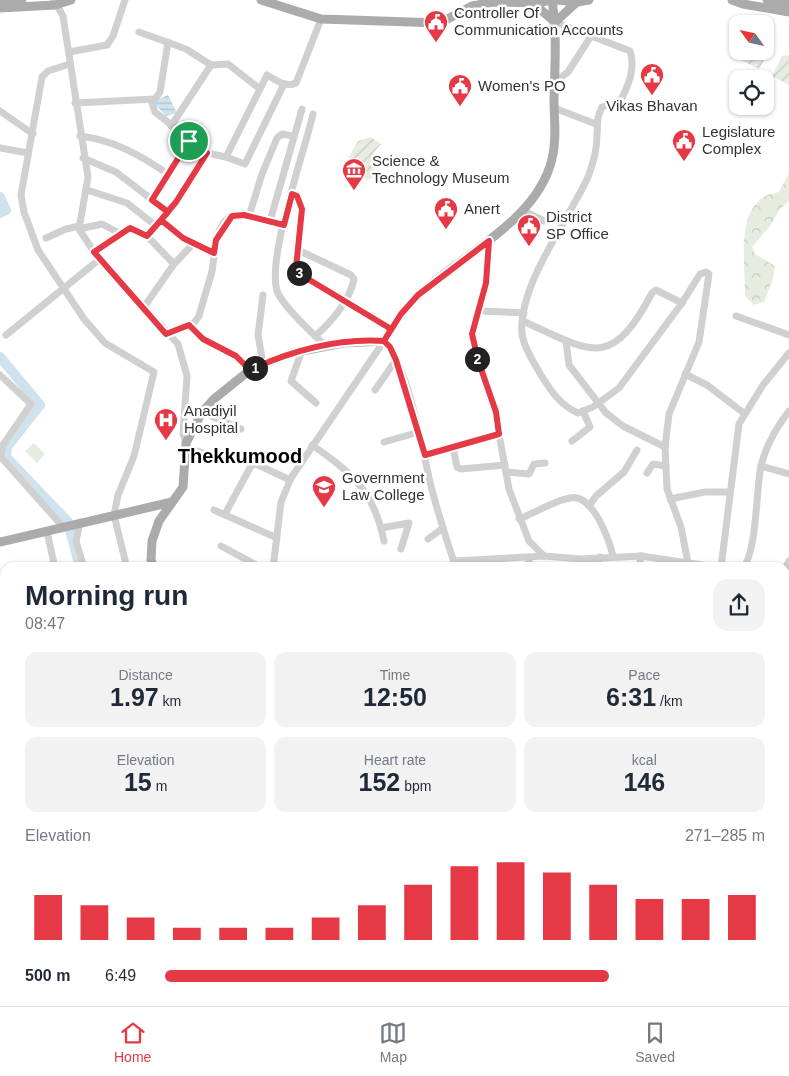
<!DOCTYPE html>
<meta charset="utf-8">
<style>
body{margin:0;font-family:Arial,sans-serif;background:#f2f2f3;color:#1f2937;height:100vh;display:flex;flex-direction:column;font-size:19px;white-space:nowrap}
*{box-sizing:border-box;margin:0}
p{font-size:16px;color:#747a83}
.icon{flex:none;width:28px;height:28px;fill:none;stroke:currentColor;stroke-width:2;stroke-linecap:round;stroke-linejoin:round}
.map{position:relative;flex:1;overflow:hidden}
.drawer{position:absolute;left:0px;top:562px;width:790px;height:444px;display:flex;flex-direction:column;background:#fff;border-radius:15px 15px 0 0;box-shadow:0 1px 4px #0004}
.drawer>*{flex:none}
.needle{width:32px;rotate:303deg}
.fabs{position:absolute;left:729px;top:15px;display:grid;gap:10px}
.fabs a{display:grid;place-items:center;width:45px;height:45px;border-radius:10px;background:#fff;box-shadow:0 1px 4px #0004;font-size:25px}
.pin{position:absolute;display:grid;place-items:center;width:42px;height:42px;color:#fff;margin:-21px;border:2px solid #fff;border-radius:50%;box-shadow:0 1px 5px #0007}
.km{position:absolute;width:25px;height:25px;margin:-12px;border-radius:50%;background:#222;color:#fff;font-size:14px;line-height:25px;text-align:center}
.round{display:grid;place-items:center;flex:none;width:52px;height:52px;border-radius:15px;background:#f2f2f3}
.head{display:flex;align-items:center;justify-content:space-between;height:85px;padding:0 25px}
h1{font-size:28px;font-weight:800;line-height:38px}
.metrics{display:grid;grid-template-columns:repeat(3,1fr);gap:8px;height:85px;padding:5px 25px}
.metrics div{display:grid;align-content:center;border-radius:12px;background:#f2f2f3;text-align:center}
.metrics b{font-size:25px;font-weight:800}
.metrics small{font-size:14px;font-weight:400}
.metrics p{font-size:14px}
.chart{height:140px;padding:10px 25px}
.chart p{display:flex;justify-content:space-between}
.chart svg{width:100%;height:90px;margin-top:5px;stroke:#e63946;stroke-width:6}
ul{padding:0 25px;list-style:none;font-size:16px}
li{display:grid;grid-template-columns:80px 60px 1fr;align-items:center;height:38px}
li i{height:12px;border-radius:6px;background:#e63946}
.dock{display:flex;justify-content:space-around;align-items:center;height:70px;border-top:1px solid #e0e1e3;background:#fff;font-size:14px;color:#747a83}
.dock a{display:grid;justify-items:center;gap:2px}
.dock .selected{color:#e63946}
.map>svg:first-child{display:block}
.forest{fill:url(#forest-crowns)}
.garden{fill:url(#garden-furrows)}
.pitch{fill:#e6ecdf}
.water{fill:url(#water-rules)}
.lines{fill:none;stroke-linecap:round;stroke-linejoin:round}
.river{stroke:#cfe2ee;stroke-width:10}
.minor{stroke:#d0d0d0;stroke-width:7}
.major{stroke:#ababab;stroke-width:9}
.route-casing{stroke:#fff;stroke-width:10}
.route{stroke:#e63946;stroke-width:6}
.labels{text-anchor:middle;stroke-width:5;stroke-linejoin:round;paint-order:stroke}
.poi-label{font-size:15px;fill:#333;stroke:#fff;text-anchor:start}
.district-label{font-size:20px;font-weight:bold;fill:#000;stroke:#fff}
</style>
<div class="map">
<svg width="789" height="1006" viewBox="0 0 789 1006">
<defs>
<pattern id="forest-crowns" width="20" height="18" patternUnits="userSpaceOnUse" patternTransform="scale(1.25)"><rect width="20" height="18" fill="#e6ecdf"/><path d="M2 6a3 3 0 1 1 6 0M12 15a3 3 0 1 1 6 0" fill="none" stroke="#c6cbc0"/></pattern>
<pattern id="garden-furrows" width="10" height="10" patternUnits="userSpaceOnUse" patternTransform="scale(1.25)"><rect width="10" height="10" fill="#e6ecdf"/><path d="M-1 1l2-2M0 10L10 0M9 11l2-2" fill="none" stroke="#c6cbc0"/></pattern>
<pattern id="water-rules" width="6" height="5" patternUnits="userSpaceOnUse" patternTransform="scale(1.25)"><rect width="6" height="5" fill="#cfe2ee"/><path d="M0 2.5h6" fill="none" stroke="#b2c2cd"/></pattern>
</defs>
<rect width="100%" height="100%" fill="#fff"/>
<path class="forest" d="M789 173V201L780 209 770 226 752 247 755 254 775 266 773 279 764 302 754 305 745 296C746 263 732 198 779 192Z"/>
<g class="garden">
<polygon points="737,41 738,51 765,51 765,43 770,49 759,69 730,54"/>
<polygon points="789,55 789,85 772,76 782,56"/>
<polygon points="370,137 381,144 373,153 376,158 372,165 377,175 367,180 352,172 349,157 358,141"/>
</g>
<polygon class="pitch" points="34,443 45,454 37,463 25,451"/>
<polygon class="water" points="168,95 177,113 166,116 153,102"/>
<g class="lines">
<g class="river">
<polyline points="0,197 6,210 0,213"/>
<polyline points="0,357 40,405 7,447 6,457 68,522 80,568"/>
<polyline points="156,1001 157,1006"/>
</g>
<g class="minor">
<polyline points="54,0 63,16 88,177 79,229 94,252 178,344 187,376 183,434 186,443"/>
<path d="M555 22 630 51C636 69 628 86 620 102L602 107C596 118 598 125 597 136 597 151 593 164 588 177 568 221 518 285 522 334 524 348 534 363 541 375 551 391 560 405 578 413L593 407 619 388 682 303 700 274 706 272 709 274 699 342 669 414 665 447 667 489 681 527 689 568"/>
<polyline points="139,32 186,49 211,65 228,64 260,89"/>
<polyline points="69,52 107,45 113,36 125,0"/>
<polyline points="70,64 48,71 42,77 21,195 24,212 38,250 84,319 105,343 154,372 134,456 118,495 114,515 127,568"/>
<polyline points="555,82 568,72 591,36"/>
<polyline points="151,100 155,112 207,153"/>
<polyline points="75,103 155,99 160,92 168,42"/>
<polyline points="554,108 596,124"/>
<polyline points="0,111 33,134"/>
<path d="M313 114C304 154 267 256 277 291 282 305 314 335 326 346"/>
<polyline points="171,126 211,65"/>
<path d="M80 136C114 140 140 155 168 174"/>
<polyline points="0,148 28,153"/>
<path d="M226 157 267 75C276 80 285 88 296 83L321 19"/>
<polyline points="83,158 116,172 168,212"/>
<polyline points="87,190 127,203 156,226"/>
<polyline points="292,194 299,199 302,209 296,268 299,273 391,329"/>
<polyline points="152,200 189,141"/>
<polyline points="522,210 544,221"/>
<polyline points="249,216 262,174 277,138 282,134 293,136"/>
<polyline points="161,220 183,238 214,253"/>
<polyline points="270,221 302,109"/>
<polyline points="79,229 102,224 121,234"/>
<polyline points="147,236 174,264"/>
<polyline points="46,238 66,229 79,226"/>
<polyline points="489,241 486,283 472,333 478,360 495,412 509,489 529,541 544,556"/>
<path d="M298 250 351 275 354 279C350 300 331 323 315 336"/>
<polyline points="94,252 131,228 147,236 176,202 207,153 226,157 245,164 284,84"/>
<polyline points="263,295 258,335 263,364"/>
<polyline points="144,307 174,264 193,244"/>
<polyline points="480,311 524,313"/>
<polyline points="736,316 789,335"/>
<path d="M523 321C591 352 611 371 652 293L656 290 682 303"/>
<polyline points="189,325 203,339 236,356 250,370"/>
<path d="M166 333 194 323 199 316C203 301 208 286 212 271 215 256 214 221 234 215 249 212 270 222 284 225"/>
<polyline points="6,335 101,258"/>
<polyline points="566,341 569,365 606,413 623,426 665,447"/>
<polyline points="302,350 291,381 316,403"/>
<polyline points="685,374 707,385 745,414"/>
<polyline points="0,375 31,404 3,445 1,457 63,527"/>
<polyline points="375,390 396,360"/>
<polyline points="202,412 241,429"/>
<polyline points="572,441 590,427 583,411"/>
<polyline points="384,442 419,432"/>
<path d="M312 445C352 473 374 491 384 541"/>
<polyline points="186,447 208,455"/>
<polyline points="453,447 457,467 461,469 505,465"/>
<polyline points="425,455 499,434"/>
<polyline points="761,466 789,474"/>
<polyline points="506,472 529,474 534,464 545,463"/>
<polyline points="647,473 653,464 666,466"/>
<polyline points="670,499 705,492 729,492"/>
<polyline points="589,506 596,496 624,472 637,450"/>
<polyline points="214,510 277,538"/>
<polyline points="225,514 251,466 256,464 290,480"/>
<path d="M519 519C535 513 553 501 570 498 593 493 609 540 613 556"/>
<polyline points="80,522 76,541 84,568"/>
<polyline points="381,528 409,523 401,549"/>
<polyline points="47,532 55,568"/>
<polyline points="428,539 443,528"/>
<polyline points="221,546 262,568"/>
<polyline points="454,561 544,556 581,559 641,556 723,568"/>
<polyline points="721,567 739,424 763,385 789,353"/>
<path d="M273 568 281 502 291 478 384 341C409 364 423 456 432 490 439 516 447 542 456 568"/>
<polyline points="529,568 529,558"/>
<polyline points="598,568 600,557"/>
<polyline points="639,568 641,556"/>
<path d="M742 568C757 556 756 488 761 466 766 445 776 428 789 411"/>
<polyline points="785,569 789,561"/>
<polyline points="785,587 789,587"/>
<polyline points="1,603 5,608"/>
<polyline points="785,614 789,616"/>
<polyline points="788,675 789,676"/>
<polyline points="785,698 789,694"/>
<polyline points="3,707 5,715"/>
<polyline points="785,725 789,725"/>
<polyline points="0,756 5,757"/>
<polyline points="785,772 789,775"/>
<polyline points="785,803 789,800"/>
<polyline points="0,855 5,858"/>
<polyline points="0,920 5,918"/>
<polyline points="0,957 5,958"/>
<polyline points="48,1001 52,1006"/>
<polyline points="147,1001 148,1006"/>
<polyline points="160,1001 161,1006"/>
<polyline points="365,1001 371,1006"/>
<polyline points="660,1001 663,1006"/>
<polyline points="9,1006 11,1001"/>
<polyline points="108,1006 116,1001"/>
<polyline points="375,1006 383,1001"/>
<polyline points="471,1006 477,1001"/>
<polyline points="495,1006 497,1001"/>
<polyline points="548,1006 551,1001"/>
<polyline points="623,1006 623,1001"/>
</g>
<g class="major">
<polyline points="261,0 321,19 440,23 472,6 494,2 539,3 550,0"/>
<polyline points="556,0 577,2 589,0"/>
<polyline points="732,0 743,4 789,12"/>
<polyline points="767,0 789,4"/>
<polyline points="0,1 22,0"/>
<polyline points="533,3 555,22"/>
<polyline points="0,8 55,5 71,0"/>
<polyline points="555,22 577,2"/>
<polyline points="0,542 172,502"/>
<path d="M154 568 151 560 152 541 159 521 183 487 186 443 202 412 214 399 250 370 292 353 343 343 384 341C394 325 404 309 418 296 461 254 537 222 552 159 557 138 554 120 554 99 555 66 557 33 552 0"/>
<polyline points="270,1001 270,1006"/>
</g>
</g>
<g class="lines">
<g class="route-casing">
<path id="route" d="M189 141 152 200 168 212 147 236 130 228 94 252 166 334 189 325 203 339 236 356 250 370C291 351 338 338 384 341L401 314 418 295 489 241 486 283 472 334 478 360 496 412 499 434 425 455 396 360 390 347 384 341 391 329 303 276 296 268 302 209 297 196 292 194 284 225 244 215 232 216 216 240 214 253 183 238 161 220 176 202 207 153 189 141"/>
</g>
<use href="#route" class="route"/>
</g>
<defs>
<g id="civic-pin" transform="scale(1.25)"><path d="M0 17L-7.5 6A9.5 9.5 0 1 1 7.5 6Z" fill="#e63946" stroke="#fff"/><path d="M-.6-6.5H3V-4.5H.6V-3L4-1V1h2V6H-6V1h2V-1L-.6-3ZM-1.2 2.5V6h2.4V2.5Z" fill="#fff"/></g>
<g id="museum-pin" transform="scale(1.25)"><path d="M0 17L-7.5 6A9.5 9.5 0 1 1 7.5 6Z" fill="#e63946" stroke="#fff"/><path d="M0-6L6-3V-2H-6V-3ZM-5-1h2V3h-2ZM-1-1h2V3h-2ZM3-1h2V3H3ZM-6 4H6V6H-6Z" fill="#fff"/></g>
<g id="hospital-pin" transform="scale(1.25)"><path d="M0 17L-7.5 6A9.5 9.5 0 1 1 7.5 6Z" fill="#e63946" stroke="#fff"/><path d="M-5-5h3v3.5h4V-5h3V5h-3V1.5h-4V5h-3Z" fill="#fff"/></g>
<g id="university-pin" transform="scale(1.25)"><path d="M0 17L-7.5 6A9.5 9.5 0 1 1 7.5 6Z" fill="#e63946" stroke="#fff"/><path d="M0-5L7-2L0 1L-7-2ZM-4 1L0 2.5L4 1V4Q0 6-4 4Z" fill="#fff"/></g>
</defs>
<g fill-rule="evenodd">
<use href="#civic-pin" x="436" y="22"/>
<use href="#civic-pin" x="652" y="75"/>
<use href="#civic-pin" x="460" y="86"/>
<use href="#civic-pin" x="684" y="141"/>
<use href="#museum-pin" x="354" y="170"/>
<use href="#civic-pin" x="446" y="209"/>
<use href="#civic-pin" x="529" y="226"/>
<use href="#hospital-pin" x="166" y="420"/>
<use href="#university-pin" x="324" y="487"/>
</g>
<g class="labels">
<g class="poi-label">
<text x="454" y="18">Controller Of<tspan x="454" dy="17">Communication Accounts</tspan></text>
<text x="478" y="91">Women's PO</text>
<text x="652" y="111" text-anchor="middle">Vikas Bhavan</text>
<text x="702" y="137">Legislature<tspan x="702" dy="17">Complex</tspan></text>
<text x="372" y="166">Science &amp;<tspan x="372" dy="17">Technology Museum</tspan></text>
<text x="464" y="214">Anert</text>
<text x="546" y="222">District<tspan x="546" dy="17">SP Office</tspan></text>
<text x="184" y="416">Anadiyil<tspan x="184" dy="17">Hospital</tspan></text>
<text x="342" y="483">Government<tspan x="342" dy="17">Law College</tspan></text>
</g>
<g class="district-label">
<text x="240" y="463">Thekkumood</text>
</g>
</g>
</svg>
<div class="fabs">
<a><svg class="needle" viewBox="-14 -14 28 28"><path d="M0-13l5 13h-10z" fill="#e53935"/><path d="M0 13l5-13h-10z" fill="#747a83"/></svg></a>
<a><svg class="icon" aria-label="locate" viewBox="0 0 24 24"><circle cx="12" cy="12" r="6"/><path d="M12 2v4M12 18v4M2 12h4M18 12h4"/></svg></a>
</div>
<div class="pin" style="left:189px;top:141px;background:#1e9e55"><svg class="icon" aria-label="arrive" viewBox="0 0 24 24"><path d="M6 21V4h12l-3 4 3 4H6"/></svg></div>
<b class="km" style="left:255px;top:368px">1</b>
<b class="km" style="left:477px;top:359px">2</b>
<b class="km" style="left:299px;top:273px">3</b>
<section class="drawer">
<div class="head"><div><h1>Morning run</h1><p>08:47</p></div><a class="round"><svg class="icon" aria-label="share" viewBox="0 0 24 24"><path d="M12 15V3M7 8l5-5 5 5M5 13v7h14v-7"/></svg></a></div>
<div class="metrics">
<div><p>Distance</p><b>1.97<small> km</small></b></div>
<div><p>Time</p><b>12:50</b></div>
<div><p>Pace</p><b>6:31<small> /km</small></b></div>
</div>
<div class="metrics">
<div><p>Elevation</p><b>15<small> m</small></b></div>
<div><p>Heart rate</p><b>152<small> bpm</small></b></div>
<div><p>kcal</p><b>146</b></div>
</div>
<div class="chart"><p><span>Elevation</span>271–285 m</p>
<svg viewBox="0 0 160 44" preserveAspectRatio="none"><path d="M5 44V22M15 44V27M25 44V33M35 44V38M45 44V38M55 44V38M65 44V33M75 44V27M85 44V17M95 44V8M105 44V6M115 44V11M125 44V17M135 44V24M145 44V24M155 44V22"/></svg>
</div>
<ul>
<li><b>500 m</b>6:49<i style="width:74%"></i></li>
</ul>
</section>
</div>
<nav class="dock">
<a class="selected"><svg class="icon" aria-label="home" viewBox="0 0 24 24"><path d="M3 11l9-7 9 7M6 9v11h12V9"/></svg>Home</a>
<a><svg class="icon" aria-label="map" viewBox="0 0 24 24"><path d="M3 6l6-2 6 2 6-2v14l-6 2-6-2-6 2zM9 4v14M15 6v14"/></svg>Map</a>
<a><svg class="icon" aria-label="saved" viewBox="0 0 24 24"><path d="M7 4h10v16l-5-4-5 4z"/></svg>Saved</a>
</nav>
